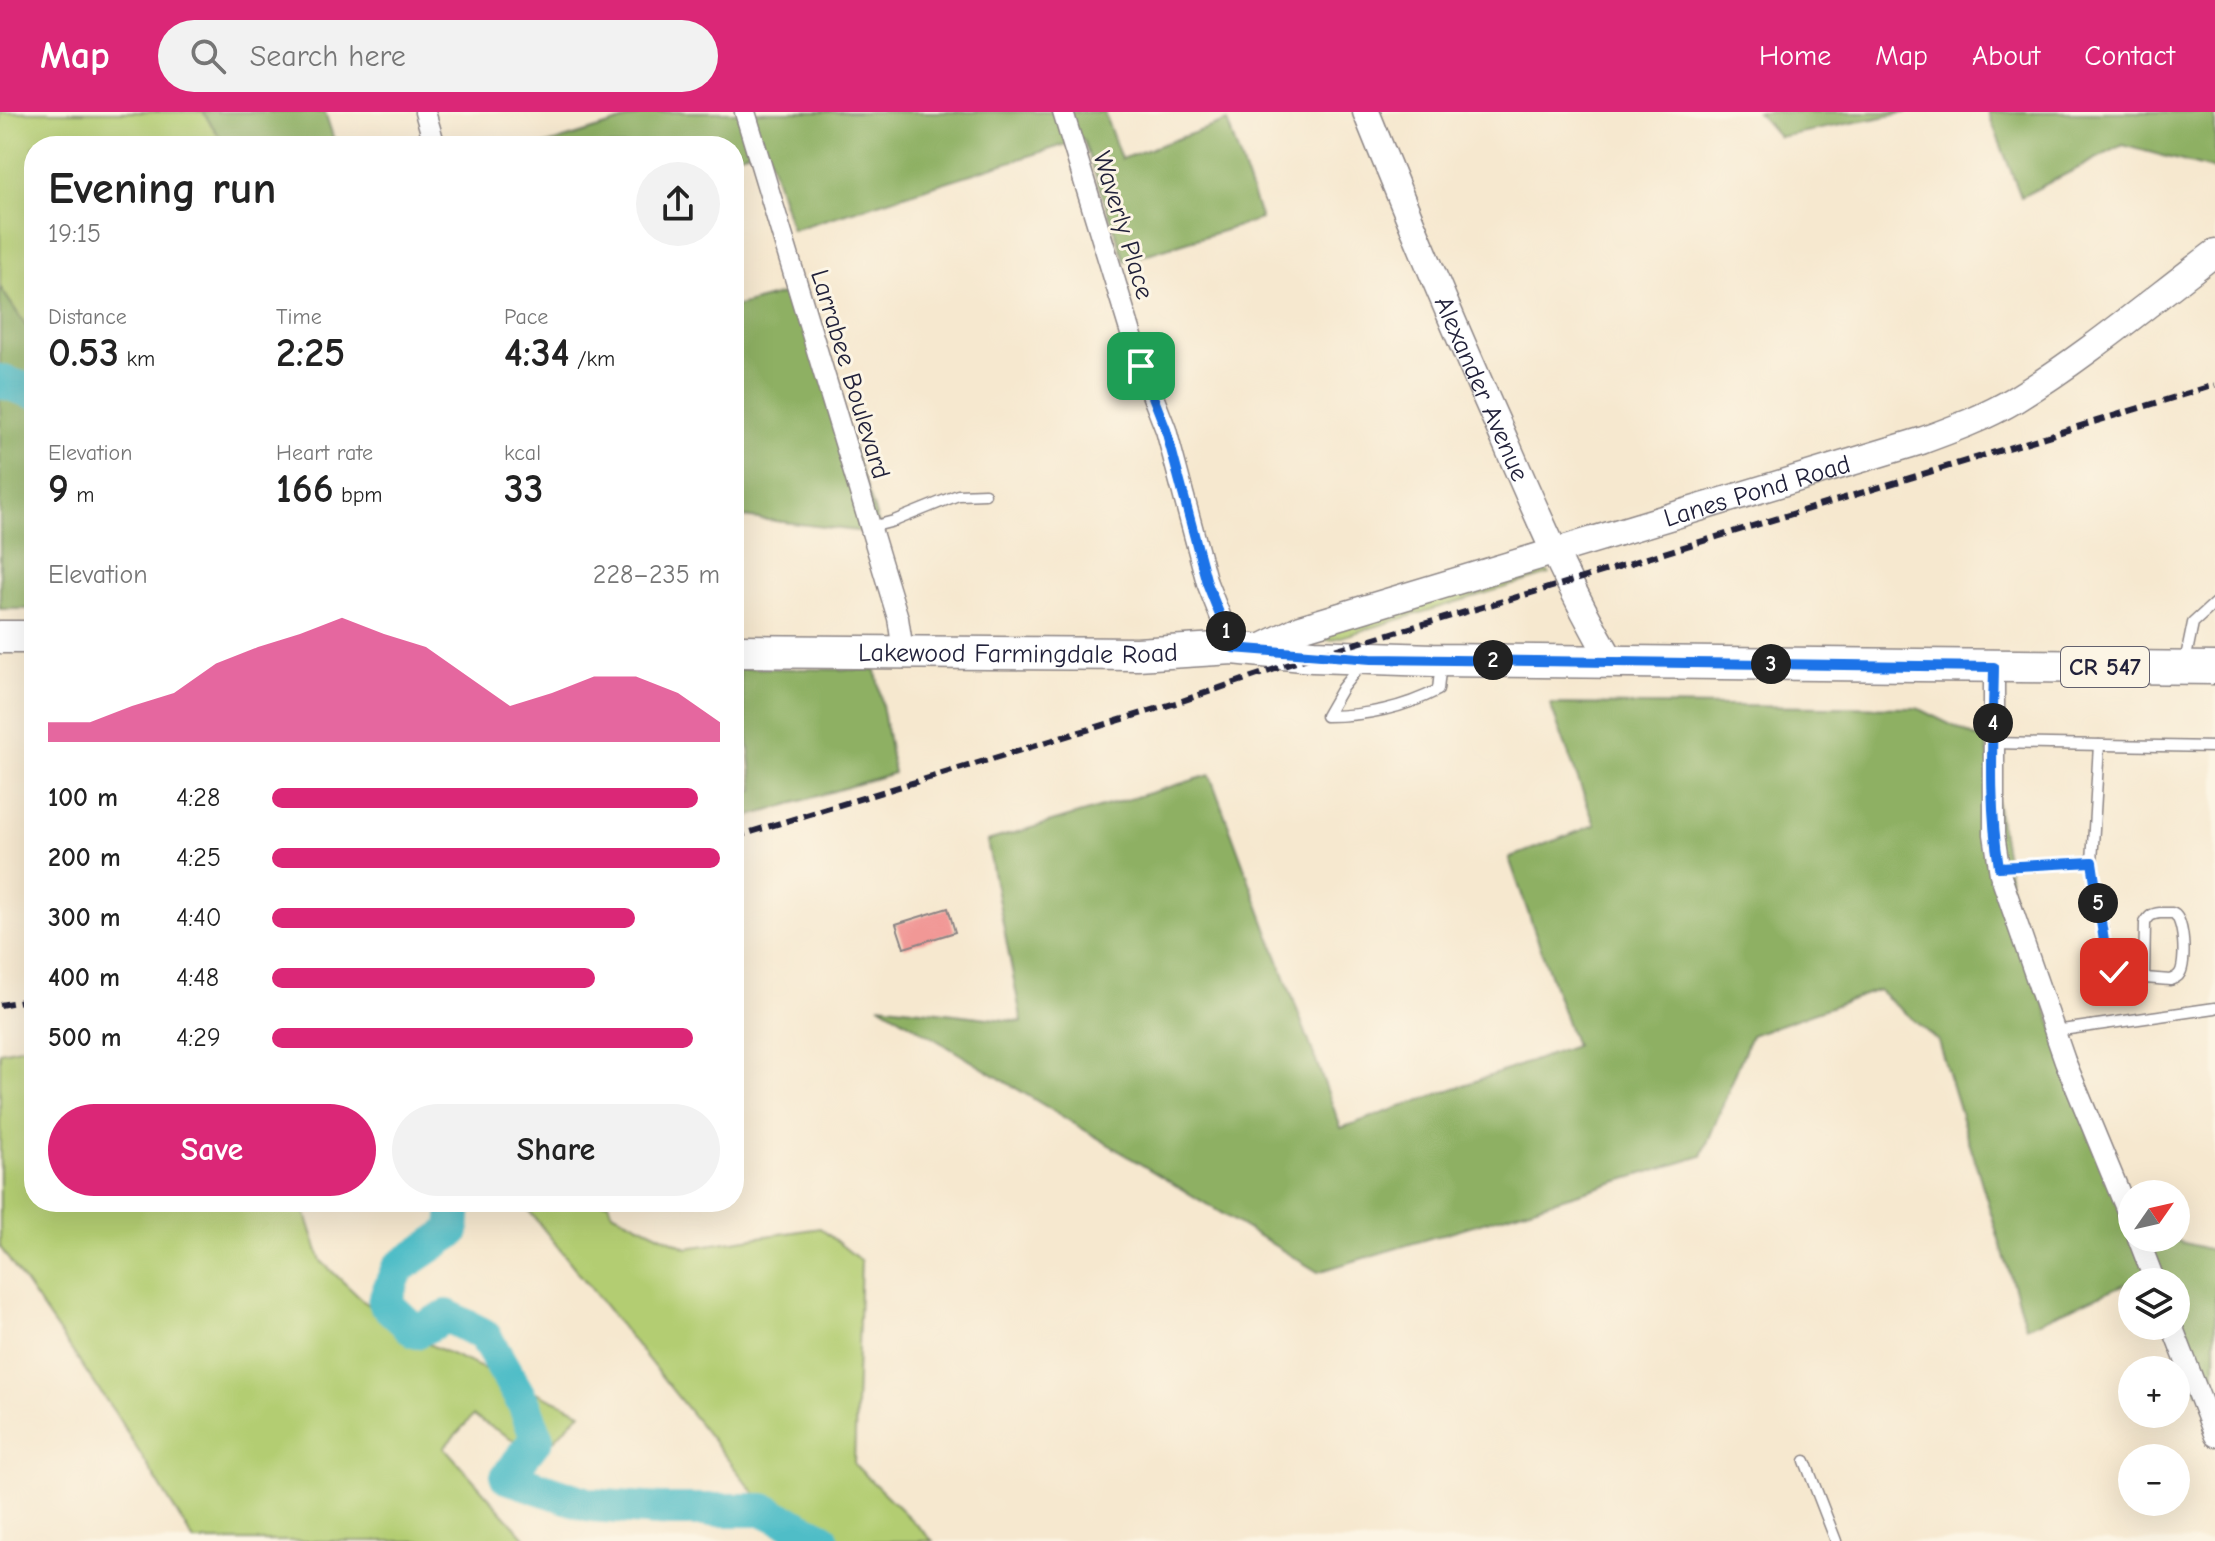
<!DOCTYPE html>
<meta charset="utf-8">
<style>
body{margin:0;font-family:"Comic Neue",sans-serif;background:#f2f2f2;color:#222;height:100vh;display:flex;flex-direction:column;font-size:30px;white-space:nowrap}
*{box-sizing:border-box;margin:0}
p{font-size:26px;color:#767676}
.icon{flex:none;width:44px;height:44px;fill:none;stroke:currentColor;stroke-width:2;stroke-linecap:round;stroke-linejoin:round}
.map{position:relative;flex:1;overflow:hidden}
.panel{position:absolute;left:24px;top:24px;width:720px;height:1076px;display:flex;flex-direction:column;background:#fff;border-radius:32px;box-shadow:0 8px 32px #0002}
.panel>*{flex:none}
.needle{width:52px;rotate:56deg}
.buttons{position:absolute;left:2118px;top:1068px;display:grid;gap:16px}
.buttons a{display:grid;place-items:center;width:72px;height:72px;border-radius:50%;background:#fff;box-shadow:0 8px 32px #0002;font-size:40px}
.pin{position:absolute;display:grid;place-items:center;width:68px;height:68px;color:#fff;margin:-34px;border-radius:16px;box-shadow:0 4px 12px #0006}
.km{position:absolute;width:40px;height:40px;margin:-20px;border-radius:50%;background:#222;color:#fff;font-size:22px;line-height:40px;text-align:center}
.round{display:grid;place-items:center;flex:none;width:84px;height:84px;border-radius:42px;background:#f2f2f2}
.summary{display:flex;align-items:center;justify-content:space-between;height:136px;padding:0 24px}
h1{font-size:44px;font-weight:800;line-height:60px}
.figures{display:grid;grid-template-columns:repeat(3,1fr);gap:12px;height:136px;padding:8px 24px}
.figures div{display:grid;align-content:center}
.figures b{font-size:40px;font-weight:800}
.figures small{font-size:22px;font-weight:400}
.figures p{font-size:22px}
.chart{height:224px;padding:16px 24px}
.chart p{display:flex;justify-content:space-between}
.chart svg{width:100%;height:144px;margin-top:8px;fill:#db2777;opacity:.7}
.primary-button{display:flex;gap:16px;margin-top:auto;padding:16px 24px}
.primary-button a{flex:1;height:92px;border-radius:48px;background:#db2777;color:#fff;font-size:32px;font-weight:800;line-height:92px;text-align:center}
.primary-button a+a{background:#f2f2f2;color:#222}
ul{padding:0 24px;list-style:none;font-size:26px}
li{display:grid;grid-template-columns:128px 96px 1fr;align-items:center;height:60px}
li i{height:20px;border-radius:10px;background:#db2777}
header{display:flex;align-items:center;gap:48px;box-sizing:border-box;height:112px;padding:0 40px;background:#db2777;color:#fff}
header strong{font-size:38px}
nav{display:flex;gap:44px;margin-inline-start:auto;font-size:28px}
.search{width:560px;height:72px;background:#f2f2f2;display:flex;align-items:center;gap:20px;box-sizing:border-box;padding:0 28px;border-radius:44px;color:#767676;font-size:30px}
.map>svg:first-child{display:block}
.green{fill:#b3cd72;stroke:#6a7856;stroke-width:2}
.forest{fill:#8eb064;stroke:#586950;stroke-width:2}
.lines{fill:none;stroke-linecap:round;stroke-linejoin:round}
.river{stroke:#4fbdc7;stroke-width:34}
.building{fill:#f19896}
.service-casing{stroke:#8c8585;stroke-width:13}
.minor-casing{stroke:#8c8585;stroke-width:23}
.tertiary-casing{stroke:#8c8585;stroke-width:29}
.primary-casing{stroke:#8c8585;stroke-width:35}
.service{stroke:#fff;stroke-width:10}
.minor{stroke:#fff;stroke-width:20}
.tertiary{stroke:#fff;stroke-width:26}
.primary{stroke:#fff;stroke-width:32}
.rail{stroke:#22223b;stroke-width:6;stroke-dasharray:12 6;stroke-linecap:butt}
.route-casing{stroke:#fff;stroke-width:16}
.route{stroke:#1a73e8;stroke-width:10}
.labels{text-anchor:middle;stroke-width:6;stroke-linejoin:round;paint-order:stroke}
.shield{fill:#fcf5e5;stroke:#63616e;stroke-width:2}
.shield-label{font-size:24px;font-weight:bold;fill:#22223b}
.street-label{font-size:26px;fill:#22223b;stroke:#fcf5e5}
</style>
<header>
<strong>Map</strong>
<div class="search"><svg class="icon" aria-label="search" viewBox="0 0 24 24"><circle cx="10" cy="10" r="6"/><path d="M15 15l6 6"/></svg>Search here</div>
<nav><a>Home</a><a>Map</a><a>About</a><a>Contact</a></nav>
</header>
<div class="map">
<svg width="2215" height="1429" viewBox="0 0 2215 1429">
<rect width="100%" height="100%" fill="#fcf5e5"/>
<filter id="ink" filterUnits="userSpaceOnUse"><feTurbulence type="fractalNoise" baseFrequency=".0125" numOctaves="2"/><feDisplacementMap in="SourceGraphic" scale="16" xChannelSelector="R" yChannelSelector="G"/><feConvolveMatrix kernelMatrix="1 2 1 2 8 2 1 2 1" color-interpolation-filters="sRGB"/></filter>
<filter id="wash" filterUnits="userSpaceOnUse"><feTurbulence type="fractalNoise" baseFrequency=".006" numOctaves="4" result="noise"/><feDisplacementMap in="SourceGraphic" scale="32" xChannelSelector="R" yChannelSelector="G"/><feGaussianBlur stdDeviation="1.8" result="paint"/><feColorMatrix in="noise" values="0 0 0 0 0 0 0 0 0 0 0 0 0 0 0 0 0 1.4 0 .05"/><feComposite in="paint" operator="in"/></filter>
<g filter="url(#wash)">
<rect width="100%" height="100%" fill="#f6e8cf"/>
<g class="green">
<polygon points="0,0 203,0 226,34 34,34 34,226 0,175"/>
<polygon points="1545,456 1549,462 1331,528 1311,527 1311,522"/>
<polygon points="34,933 34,1090 302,1090 321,1149 392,1216 581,1300 539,1343 473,1304 444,1335 528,1429 194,1429 115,1301 0,1135 0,940"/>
<polygon points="522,1090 608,1090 612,1100 687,1136 820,1116 861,1149 854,1352 933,1429 793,1429"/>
</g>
<g class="forest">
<polygon points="203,0 325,0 336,34 226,34"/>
<polygon points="651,0 1104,0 1121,47 1227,9 1261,107 1125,149 1083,27 792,118 766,34 734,44 734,34 541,34"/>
<polygon points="1757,0 1909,0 1779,25"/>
<polygon points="1988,0 2215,0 2215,58 2123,33 2021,85"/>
<polygon points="0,175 34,226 34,497 0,497"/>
<polygon points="801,177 882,422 734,404 734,195"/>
<polygon points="739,556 876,558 894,661 734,709 734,683 754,679"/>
<polygon points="1550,592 1917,596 1986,630 2019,823 2132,1126 2166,1126 2215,1139 2215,1268 2197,1280 2176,1214 2176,1170 2151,1170 2148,1162 2026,1215 1938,929 1878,878 1751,923 1702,1044 1318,1160 879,893 1022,910 987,729 1210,663 1341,1016 1575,934 1509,746 1595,713"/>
</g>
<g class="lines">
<g class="river">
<polyline points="0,269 34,280"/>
<polyline points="455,1090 453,1119 398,1156 384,1190 416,1220 447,1204 484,1223 524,1292 537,1326 507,1365 590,1393 659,1398 764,1398 822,1426 823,1429"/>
</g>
</g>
<g id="blocks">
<polygon class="building" points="948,796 955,820 904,836 896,812"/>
</g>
</g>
<g filter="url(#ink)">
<use href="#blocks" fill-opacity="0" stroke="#8c8585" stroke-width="2"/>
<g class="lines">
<g class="service-casing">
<g id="service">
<polyline points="871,415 894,409 958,383 985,382"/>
<polyline points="2185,550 2193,511 2215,491"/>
<path d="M1362 551 1342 576 1326 604C1365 604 1403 596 1438 578L1441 550"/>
<polyline points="1993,631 2215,635"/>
<path d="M2099 633 2092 750 2107 849 2120 864 2170 868C2175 866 2178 865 2180 861 2186 852 2185 804 2172 801 2171 801 2160 801 2160 801 2151 802 2149 804 2145 811L2144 866"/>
<polyline points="1999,755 2092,750"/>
<polyline points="2055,919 2215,896"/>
<polyline points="1805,1349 1836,1429"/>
</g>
</g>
<g class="minor-casing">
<g id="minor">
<polyline points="425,0 435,34"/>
<polyline points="745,0 887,470 898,506 903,539"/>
<polyline points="1063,0 1141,254 1166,318 1207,471 1233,536"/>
<polyline points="1994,555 1994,722 2000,762 2065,949 2132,1111"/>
<polyline points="2138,1126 2155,1170"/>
<polyline points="2172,1214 2215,1324"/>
</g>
</g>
<g class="tertiary-casing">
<g id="tertiary">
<path id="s1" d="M1366 0C1410 109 1455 217 1503 324 1536 400 1569 477 1611 548"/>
<path id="s2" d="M1258 537 1301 516 1921 329C1954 317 1986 305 2016 287 2086 244 2150 190 2215 141"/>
</g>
</g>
<g class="primary-casing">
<g id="primary">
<polyline points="0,525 34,525"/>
<path id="s3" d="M734 539 1137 542 1233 536 1313 544 1433 548 2215 556"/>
</g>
</g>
<use href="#service" class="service"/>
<use href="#minor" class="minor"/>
<use href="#tertiary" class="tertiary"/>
<use href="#primary" class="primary"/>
<g class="rail">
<polyline points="734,725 1179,590 1313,544 1569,470 2215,273"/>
<polyline points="0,893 34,887"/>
</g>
</g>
</g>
<g class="lines" filter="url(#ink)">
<g class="route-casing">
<path id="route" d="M1141 254 1166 318 1207 471 1233 536 1371 547 1994 555C1993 621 1988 689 1999 755L2092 750 2107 849 2114 860"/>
</g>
<use href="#route" class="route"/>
</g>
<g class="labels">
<rect class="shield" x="2061" y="535" width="88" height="40" rx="6"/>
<g class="shield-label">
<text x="2105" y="563">CR 547</text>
</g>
<g class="street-label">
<text transform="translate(1124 113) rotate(73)" y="9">Waverly Place</text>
<text transform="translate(851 262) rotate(73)" y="9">Larrabee Boulevard</text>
<text dy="9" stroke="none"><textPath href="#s1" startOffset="300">Alexander Avenue</textPath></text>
<text dy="9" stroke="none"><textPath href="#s2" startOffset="524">Lanes Pond Road</textPath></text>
<text dy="9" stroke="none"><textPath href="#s3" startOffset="284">Lakewood Farmingdale Road</textPath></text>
</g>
</g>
</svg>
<div class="buttons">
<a><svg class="needle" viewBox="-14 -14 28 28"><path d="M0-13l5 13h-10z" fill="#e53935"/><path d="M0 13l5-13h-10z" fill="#767676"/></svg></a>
<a><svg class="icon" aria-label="layers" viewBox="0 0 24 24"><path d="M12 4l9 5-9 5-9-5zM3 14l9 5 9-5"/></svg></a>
<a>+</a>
<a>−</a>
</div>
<div class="pin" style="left:1141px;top:254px;background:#1e9e55"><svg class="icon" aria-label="arrive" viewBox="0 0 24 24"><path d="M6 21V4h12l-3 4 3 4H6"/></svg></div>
<div class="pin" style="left:2114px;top:860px;background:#d93025"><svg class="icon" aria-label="check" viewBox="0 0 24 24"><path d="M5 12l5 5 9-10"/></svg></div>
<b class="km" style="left:1226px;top:519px">1</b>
<b class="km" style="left:1493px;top:548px">2</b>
<b class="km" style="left:1771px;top:552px">3</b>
<b class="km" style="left:1993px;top:611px">4</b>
<b class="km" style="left:2098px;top:791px">5</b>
<section class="panel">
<div class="summary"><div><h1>Evening run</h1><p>19:15</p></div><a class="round"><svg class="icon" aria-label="share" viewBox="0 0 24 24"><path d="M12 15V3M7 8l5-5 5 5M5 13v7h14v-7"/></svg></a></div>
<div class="figures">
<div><p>Distance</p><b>0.53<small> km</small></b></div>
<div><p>Time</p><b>2:25</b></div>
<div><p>Pace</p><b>4:34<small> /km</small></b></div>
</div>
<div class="figures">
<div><p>Elevation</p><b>9<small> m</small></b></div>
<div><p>Heart rate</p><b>166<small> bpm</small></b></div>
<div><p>kcal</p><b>33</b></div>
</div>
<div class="chart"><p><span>Elevation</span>228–235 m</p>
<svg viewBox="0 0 160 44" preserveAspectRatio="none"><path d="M0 44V38L10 38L20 33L30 29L40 20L50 15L60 11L70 6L80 11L90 15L100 24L110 33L120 29L130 24L140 24L150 29L160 38V44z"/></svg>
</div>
<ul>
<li><b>100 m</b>4:28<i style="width:95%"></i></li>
<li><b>200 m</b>4:25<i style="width:100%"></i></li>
<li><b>300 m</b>4:40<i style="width:81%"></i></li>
<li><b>400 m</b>4:48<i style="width:72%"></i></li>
<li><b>500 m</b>4:29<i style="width:94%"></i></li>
</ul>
<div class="primary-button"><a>Save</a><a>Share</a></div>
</section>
</div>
